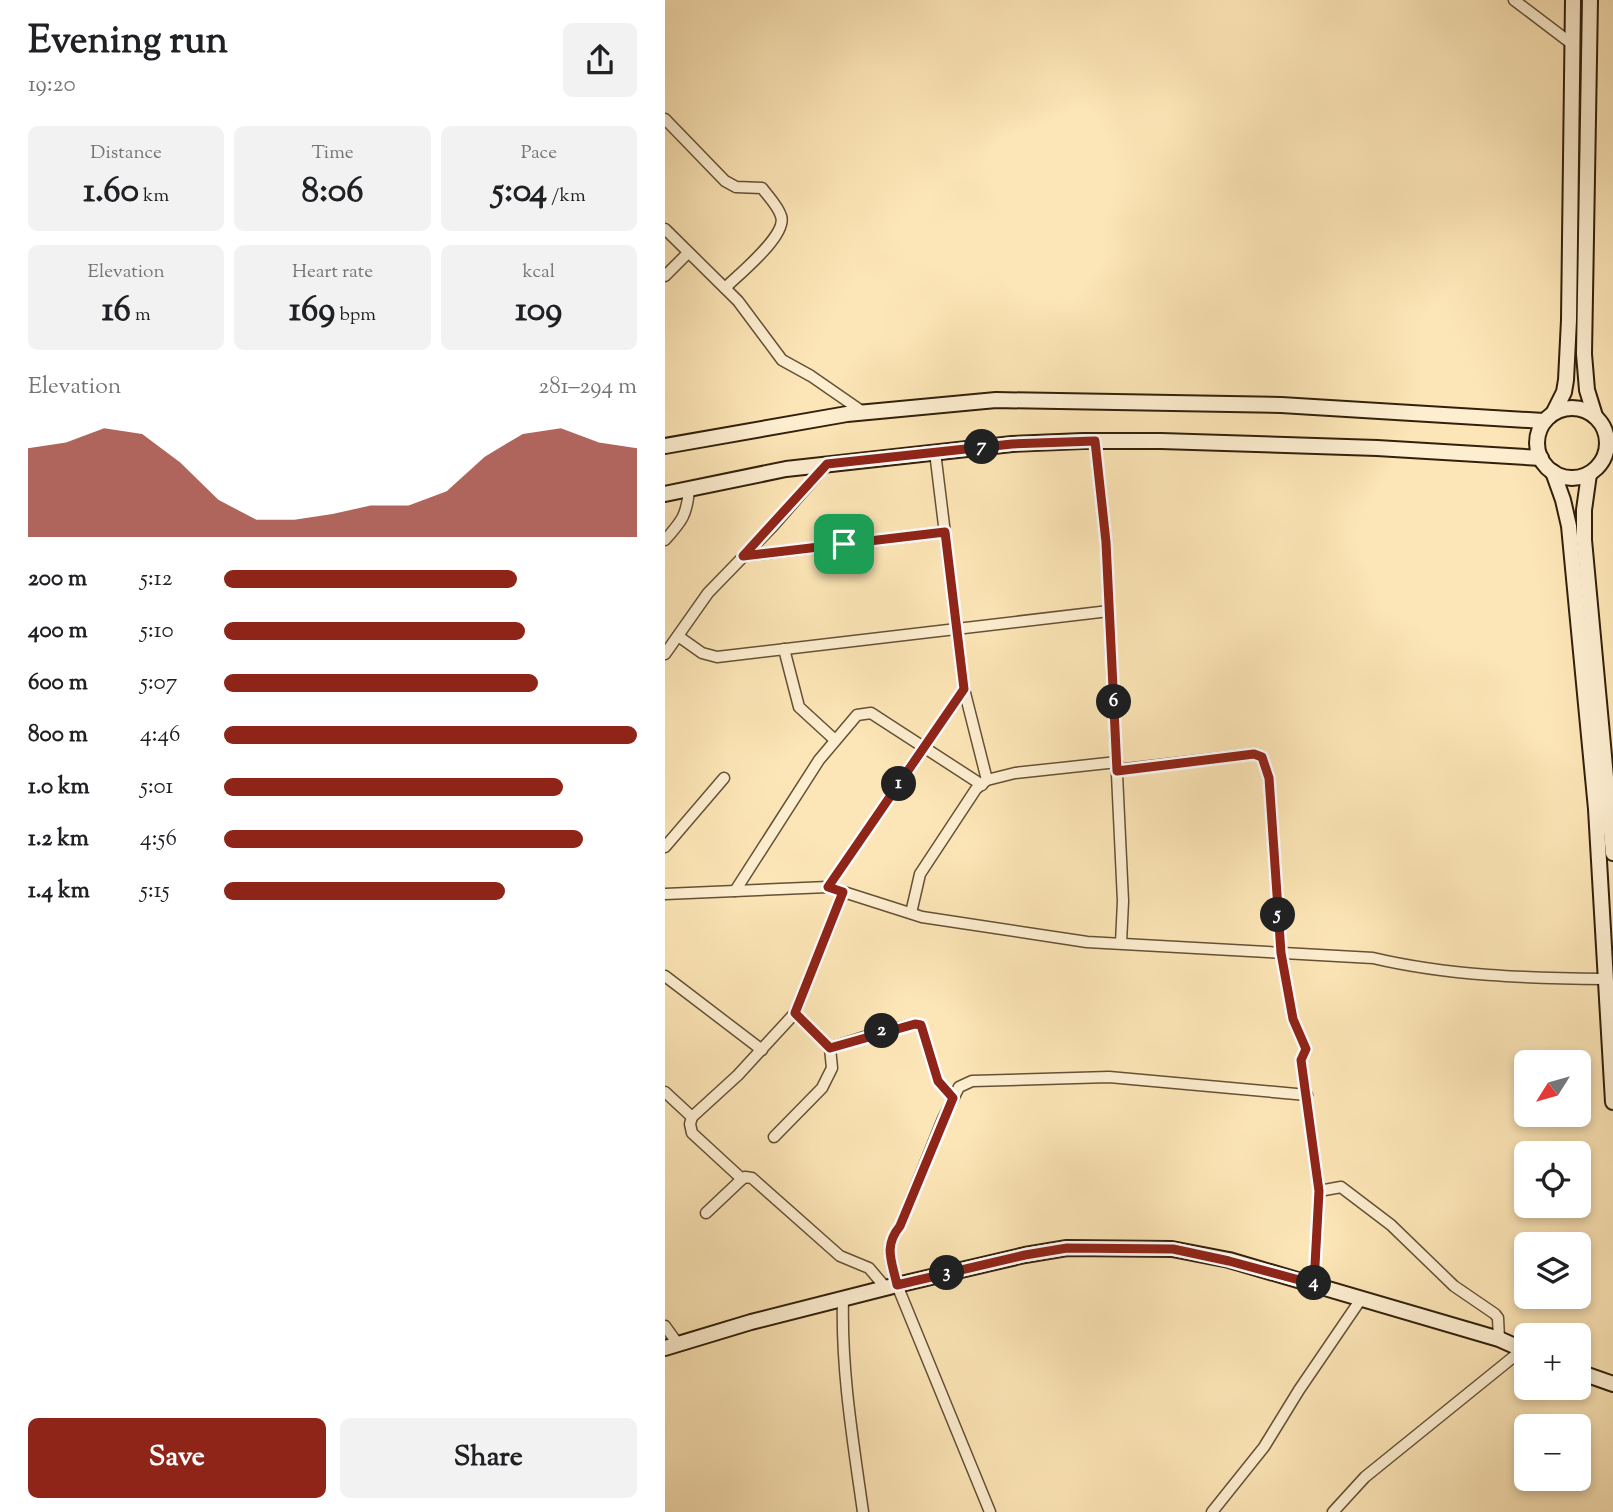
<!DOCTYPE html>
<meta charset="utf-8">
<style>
body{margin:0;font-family:"Sorts Mill Goudy",serif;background:#f2f2f2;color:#202124;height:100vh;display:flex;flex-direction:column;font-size:26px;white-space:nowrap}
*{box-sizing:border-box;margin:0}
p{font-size:23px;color:#757577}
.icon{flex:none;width:38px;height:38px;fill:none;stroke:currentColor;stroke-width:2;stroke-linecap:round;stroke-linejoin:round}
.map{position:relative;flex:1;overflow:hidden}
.drawer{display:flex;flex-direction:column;background:#fff;width:665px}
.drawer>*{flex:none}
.needle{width:46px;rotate:233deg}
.tools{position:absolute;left:849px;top:1050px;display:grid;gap:14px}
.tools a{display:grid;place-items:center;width:77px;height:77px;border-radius:10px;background:#fff;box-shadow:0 4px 10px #0003;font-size:35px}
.pin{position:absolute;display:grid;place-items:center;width:60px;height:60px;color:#fff;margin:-30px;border-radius:14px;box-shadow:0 4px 10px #0006}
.km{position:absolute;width:35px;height:35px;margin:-18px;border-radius:50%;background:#222;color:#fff;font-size:19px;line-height:35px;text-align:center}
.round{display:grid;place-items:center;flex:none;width:74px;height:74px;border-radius:10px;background:#f2f2f2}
.head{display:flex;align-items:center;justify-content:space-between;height:119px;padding:0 28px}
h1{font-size:38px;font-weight:700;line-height:52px}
.stats{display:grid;grid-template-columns:repeat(3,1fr);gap:10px;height:119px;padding:7px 28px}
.stats div{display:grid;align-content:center;border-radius:10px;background:#f2f2f2;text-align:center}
.stats b{font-size:35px;font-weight:700}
.stats small{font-size:19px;font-weight:400}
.stats p{font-size:19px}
.chart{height:196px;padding:14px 28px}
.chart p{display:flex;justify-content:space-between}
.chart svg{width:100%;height:126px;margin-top:7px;fill:#8f2418;opacity:.7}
.action{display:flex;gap:14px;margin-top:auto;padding:14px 28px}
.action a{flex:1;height:80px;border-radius:10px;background:#8f2418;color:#fff;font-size:28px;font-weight:700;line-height:80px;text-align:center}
.action a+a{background:#f2f2f2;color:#202124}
ul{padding:0 28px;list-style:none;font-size:23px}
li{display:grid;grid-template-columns:112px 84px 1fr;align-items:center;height:52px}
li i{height:18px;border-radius:9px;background:#8f2418}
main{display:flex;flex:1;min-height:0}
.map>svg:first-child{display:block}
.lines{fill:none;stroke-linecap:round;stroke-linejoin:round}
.street-casing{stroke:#645136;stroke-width:13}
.secondary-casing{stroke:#32200b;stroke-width:18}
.street{stroke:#fdeed0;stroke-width:10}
.secondary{stroke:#fdeed0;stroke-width:14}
.route-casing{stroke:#fff;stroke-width:14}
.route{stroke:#8f2418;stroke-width:9}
</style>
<main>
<section class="drawer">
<div class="head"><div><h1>Evening run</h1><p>19:20</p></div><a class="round"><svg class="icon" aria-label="share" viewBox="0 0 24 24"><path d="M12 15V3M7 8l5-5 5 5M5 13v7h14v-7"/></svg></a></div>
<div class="stats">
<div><p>Distance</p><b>1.60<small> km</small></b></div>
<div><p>Time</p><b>8:06</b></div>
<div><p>Pace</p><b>5:04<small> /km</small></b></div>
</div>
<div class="stats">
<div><p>Elevation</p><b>16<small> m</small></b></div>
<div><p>Heart rate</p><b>169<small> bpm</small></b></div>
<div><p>kcal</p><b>109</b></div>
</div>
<div class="chart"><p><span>Elevation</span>281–294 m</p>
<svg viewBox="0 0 160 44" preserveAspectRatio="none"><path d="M0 44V13L10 11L20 6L30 8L40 18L50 31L60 38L70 38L80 36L90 33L100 33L110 28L120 16L130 8L140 6L150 11L160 13V44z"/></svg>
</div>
<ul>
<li><b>200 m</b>5:12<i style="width:71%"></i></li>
<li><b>400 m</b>5:10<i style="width:73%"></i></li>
<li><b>600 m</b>5:07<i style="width:76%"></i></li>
<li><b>800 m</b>4:46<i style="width:100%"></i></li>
<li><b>1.0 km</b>5:01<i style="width:82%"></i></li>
<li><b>1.2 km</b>4:56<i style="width:87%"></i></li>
<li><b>1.4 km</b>5:15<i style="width:68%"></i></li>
</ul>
<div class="action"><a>Save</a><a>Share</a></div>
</section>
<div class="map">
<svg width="948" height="1512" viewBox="0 0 948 1512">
<rect width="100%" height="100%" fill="#fce5b6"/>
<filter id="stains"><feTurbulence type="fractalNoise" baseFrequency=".00286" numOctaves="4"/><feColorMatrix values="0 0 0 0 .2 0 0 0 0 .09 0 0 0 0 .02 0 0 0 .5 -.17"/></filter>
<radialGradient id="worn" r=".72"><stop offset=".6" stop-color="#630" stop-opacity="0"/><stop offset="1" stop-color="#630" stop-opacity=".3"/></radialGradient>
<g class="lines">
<g class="street-casing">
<g id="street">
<polyline points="849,0 907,44"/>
<path d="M0 119 60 181 71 187 97 188C103 196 113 206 116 216 123 235 74 274 60 288"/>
<polyline points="0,229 73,301 117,360 146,376 198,412"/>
<polyline points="0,276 23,253"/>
<polyline points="430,441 441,542 458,901 456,943"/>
<polyline points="270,452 299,689 322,780"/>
<path d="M0 540C17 521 22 515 24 489"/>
<polyline points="79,556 280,532"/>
<polyline points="13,636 37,653 52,657 444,611"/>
<polyline points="119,649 134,707 170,740"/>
<polyline points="0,654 43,593 108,526 162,464"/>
<polyline points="452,770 589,754 597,757 604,778 616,953 628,1019 641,1049 636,1060 654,1191 649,1284"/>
<polyline points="0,847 59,778"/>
<polyline points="163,887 299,689"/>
<polyline points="70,891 154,760 192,715 206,713 317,785"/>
<path d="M0 894 163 887 257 917 422 942 708 958C784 976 862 978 940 979"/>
<polyline points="246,913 255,874 311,789 322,780 350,773 452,762"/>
<polyline points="0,976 97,1050"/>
<polyline points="130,1013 178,892"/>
<polyline points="0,1092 27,1117"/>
<polyline points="109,1137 157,1088 167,1068 165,1048"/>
<polyline points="77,1179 27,1133 25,1124 27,1117 73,1075 130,1013 165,1048 212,1033 250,1024 256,1025 273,1081 288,1098"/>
<polyline points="654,1191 676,1187 726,1225 789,1286 830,1314 833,1318 834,1339"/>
<polyline points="41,1213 77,1179 80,1177 87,1178 175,1256 204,1268 221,1288"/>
<path d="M178 1299C176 1370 188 1441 198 1512"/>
<polyline points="0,1326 13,1344"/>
<path d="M325 1512 232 1285C227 1262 218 1247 235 1226L278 1119 294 1087 307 1081 444 1077 642 1095"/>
<polyline points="547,1512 599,1447 634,1390 696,1299"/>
<polyline points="668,1512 700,1477 857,1350"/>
</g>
</g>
<g class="secondary-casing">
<g id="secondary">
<polyline points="925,0 919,354 922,390 930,416"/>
<circle cx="907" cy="443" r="35"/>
<polyline points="889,412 899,392 901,380 904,320 908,0"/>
<polyline points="0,446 182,414 331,400 616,405 879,421"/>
<polyline points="888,472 898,500 904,526 931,809 948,1102"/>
<polyline points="924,474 919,510 919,540 948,853"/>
<polyline points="0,494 121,469 347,444 418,441 496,441 712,448 876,458"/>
<polyline points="0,1348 86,1322 232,1285 360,1255 402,1248 507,1249 564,1260 834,1339 861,1351"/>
<polyline points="914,1372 948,1384"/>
</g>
</g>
<use href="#street" class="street"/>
<use href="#secondary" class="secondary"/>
</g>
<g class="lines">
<g class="route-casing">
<path id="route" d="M430 441 441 542 452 771 589 754 597 757 604 778 616 953 628 1019 641 1049 636 1060 654 1191 649 1284 564 1261 508 1249 402 1248 360 1255 232 1285C227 1261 218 1247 235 1226L288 1098 273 1081 256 1025 250 1024 165 1048 130 1013 178 892 163 887 299 689 280 532 78 556 162 464 347 444Z"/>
</g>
<use href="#route" class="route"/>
</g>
<rect width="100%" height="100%" filter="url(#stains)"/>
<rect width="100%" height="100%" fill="url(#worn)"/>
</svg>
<div class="tools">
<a><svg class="needle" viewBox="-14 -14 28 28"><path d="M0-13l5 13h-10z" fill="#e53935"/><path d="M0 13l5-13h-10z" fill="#757577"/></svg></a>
<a><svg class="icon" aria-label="locate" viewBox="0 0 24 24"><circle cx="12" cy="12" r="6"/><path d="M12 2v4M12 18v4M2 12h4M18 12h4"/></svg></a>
<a><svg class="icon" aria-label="layers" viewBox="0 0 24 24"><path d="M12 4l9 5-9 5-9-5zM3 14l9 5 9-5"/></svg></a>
<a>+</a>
<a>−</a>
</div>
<div class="pin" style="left:179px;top:544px;background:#1e9e55"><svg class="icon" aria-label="arrive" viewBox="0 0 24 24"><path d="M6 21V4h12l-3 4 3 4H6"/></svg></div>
<b class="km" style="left:234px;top:784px">1</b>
<b class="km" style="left:217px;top:1031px">2</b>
<b class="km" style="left:282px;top:1273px">3</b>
<b class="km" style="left:649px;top:1283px">4</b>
<b class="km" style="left:613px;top:915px">5</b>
<b class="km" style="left:449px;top:702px">6</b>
<b class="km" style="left:317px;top:447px">7</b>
</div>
</main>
